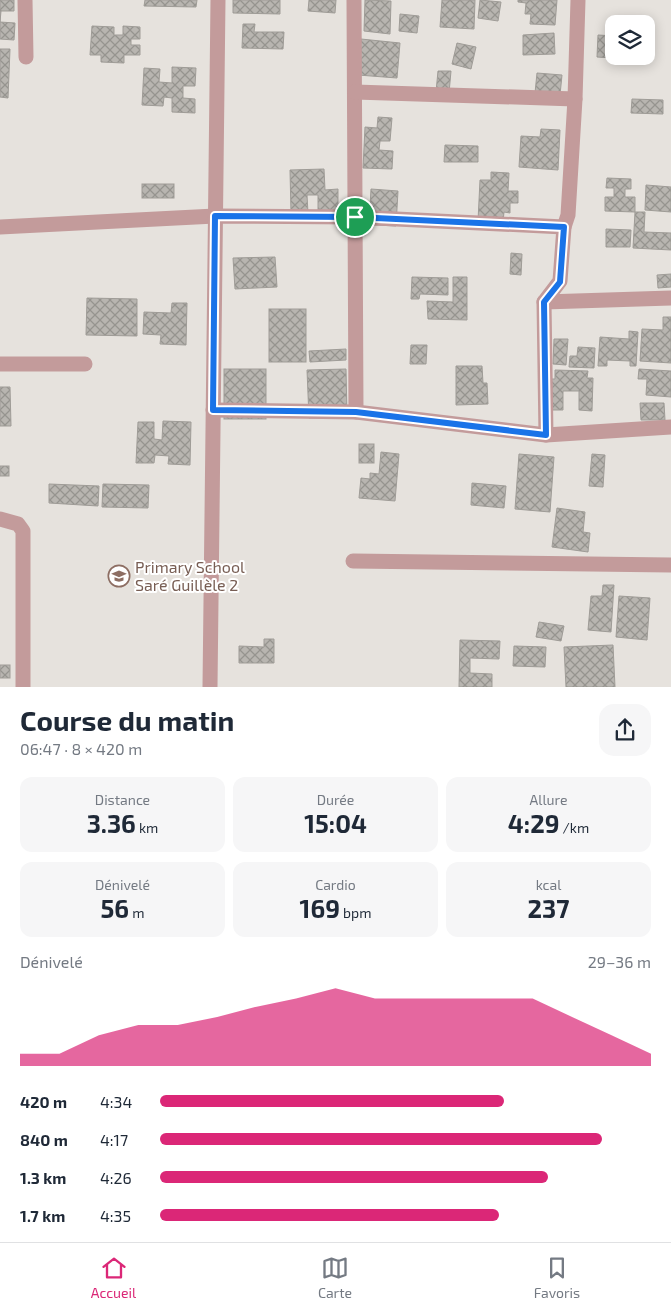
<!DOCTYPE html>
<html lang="fr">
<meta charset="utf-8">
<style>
body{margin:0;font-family:"Exo 2",sans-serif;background:#f6f6f7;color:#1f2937;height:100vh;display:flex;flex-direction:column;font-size:19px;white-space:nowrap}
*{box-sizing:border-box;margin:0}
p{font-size:16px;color:#747a83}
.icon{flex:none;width:28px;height:28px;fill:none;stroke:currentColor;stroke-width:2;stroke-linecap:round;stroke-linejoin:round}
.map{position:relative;height:687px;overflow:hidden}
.panel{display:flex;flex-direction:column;background:#fff;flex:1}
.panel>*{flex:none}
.buttons{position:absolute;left:605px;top:15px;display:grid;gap:10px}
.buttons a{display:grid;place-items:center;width:50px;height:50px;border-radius:10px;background:#fff;box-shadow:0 2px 12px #0003;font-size:25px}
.pin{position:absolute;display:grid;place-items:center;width:42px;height:42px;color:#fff;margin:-21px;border:2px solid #fff;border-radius:50%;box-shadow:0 1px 5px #0007}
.round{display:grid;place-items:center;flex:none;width:52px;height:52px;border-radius:15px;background:#f6f6f7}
.headline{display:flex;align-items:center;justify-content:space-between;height:85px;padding:0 20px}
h1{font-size:28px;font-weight:700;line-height:38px}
.stats{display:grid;grid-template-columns:repeat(3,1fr);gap:8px;height:85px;padding:5px 20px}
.stats div{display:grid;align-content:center;border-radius:12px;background:#f6f6f7;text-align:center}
.stats b{font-size:25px;font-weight:700}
.stats small{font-size:14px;font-weight:400}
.stats p{font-size:14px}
.chart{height:140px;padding:10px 20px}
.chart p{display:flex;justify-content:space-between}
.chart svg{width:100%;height:90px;margin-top:5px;fill:#db2777;opacity:.7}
ul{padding:0 20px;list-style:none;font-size:16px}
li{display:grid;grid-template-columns:80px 60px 1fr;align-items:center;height:38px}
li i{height:12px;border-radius:6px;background:#db2777}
.tabs{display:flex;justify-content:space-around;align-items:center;height:70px;border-top:1px solid #e0e1e3;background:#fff;font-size:14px;color:#747a83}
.tabs a{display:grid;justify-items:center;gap:2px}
.tabs .on{color:#db2777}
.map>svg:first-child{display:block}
.building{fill:url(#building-cross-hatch);stroke:#9f9c97}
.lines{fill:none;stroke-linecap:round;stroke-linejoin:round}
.street{stroke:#c39b9b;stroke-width:15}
.route-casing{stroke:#fff;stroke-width:10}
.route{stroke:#1a73e8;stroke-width:6}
.labels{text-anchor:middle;stroke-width:4;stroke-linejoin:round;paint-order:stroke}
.education-label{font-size:16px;fill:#785e54;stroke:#fff;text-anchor:start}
</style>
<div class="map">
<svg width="671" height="687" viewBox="0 0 671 687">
<defs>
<pattern id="building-cross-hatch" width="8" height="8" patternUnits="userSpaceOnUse" patternTransform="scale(1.25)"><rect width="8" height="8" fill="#b8b5b0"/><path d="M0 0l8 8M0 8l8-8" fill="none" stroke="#96948f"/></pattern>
</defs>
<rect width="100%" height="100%" fill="#e6e2dd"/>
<g class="building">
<polygon points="0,0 14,0 14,11 1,11 0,22 15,23 14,40 0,39"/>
<polygon points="145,0 197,0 196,7 144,6"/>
<polygon points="233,0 280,0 280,14 233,13"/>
<polygon points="309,0 336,0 335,13 308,11"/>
<polygon points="365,0 391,1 390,34 364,31"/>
<polygon points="442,0 475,0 474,29 440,27"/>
<polygon points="480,0 501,2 498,21 478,18"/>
<polygon points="518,0 557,0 555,25 530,24 531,14 525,14 526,3 518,2"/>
<polygon points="400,14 419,16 417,33 399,31"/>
<polygon points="243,24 255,24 254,32 284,32 283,49 242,48"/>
<polygon points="92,26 114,27 114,35 123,35 123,26 140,27 140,39 131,39 131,45 140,45 140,55 124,55 124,63 101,62 101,55 90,55"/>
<polygon points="554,33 555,54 523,55 523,35"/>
<polygon points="598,35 614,36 614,56 628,56 628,59 597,57"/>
<polygon points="361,39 400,43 397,78 358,75"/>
<polygon points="457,43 476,47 471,69 452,64"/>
<polygon points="0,49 10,49 8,98 0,97"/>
<polygon points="172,67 196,68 195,86 183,86 183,98 195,99 195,113 172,112 172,98 164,97 163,106 142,105 144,68 160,69 159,82 172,83"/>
<polygon points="438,71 451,71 449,93 436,92"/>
<polygon points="537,73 562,75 560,95 535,93"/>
<polygon points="632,99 663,100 663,114 631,113"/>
<polygon points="378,117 392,118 390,141 380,141 379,150 393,151 392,169 363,168 365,127 377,128"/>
<polygon points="541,129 560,130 558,170 519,167 521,136 540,137"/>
<polygon points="445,145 478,146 478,162 444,162"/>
<polygon points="324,169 325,190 338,189 338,210 318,211 318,195 307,195 308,213 291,213 290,170"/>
<polygon points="491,172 509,173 508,191 518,191 518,203 510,203 510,213 504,212 503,222 478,221 480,180 491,180"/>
<polygon points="607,178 631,179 631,189 625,189 625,197 635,197 635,212 605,211 605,197 614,197 614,188 606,188"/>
<rect x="142" y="184" width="32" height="14"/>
<polygon points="646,185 671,187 671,212 645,210"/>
<polygon points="371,189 398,191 396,226 357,224 358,206 370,207"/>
<polygon points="635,212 645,212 644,232 671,233 671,250 633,248"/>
<polygon points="606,229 631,230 630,247 606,247"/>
<polygon points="511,253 522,254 521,275 510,274"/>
<polygon points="275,257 277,287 235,289 233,258"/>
<polygon points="671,274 671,287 658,288 657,275"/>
<polygon points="412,277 448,278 448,295 420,294 419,299 411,299"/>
<polygon points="453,277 467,277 467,320 428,319 427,301 453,302"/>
<polygon points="87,298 137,299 137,336 86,335"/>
<polygon points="172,303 187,303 186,345 160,344 161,335 143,334 144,312 171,313"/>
<rect x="269" y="309" width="37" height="53"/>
<polygon points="663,317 671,317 671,363 640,361 642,329 663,330"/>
<polygon points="629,331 638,332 636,366 630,366 630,361 607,360 607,366 598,366 600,337 629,339"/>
<polygon points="554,339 568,339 566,365 553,364"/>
<polygon points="411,345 427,345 426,364 410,364"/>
<polygon points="578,347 595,348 594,368 569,367 570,356 577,356"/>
<polygon points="346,349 346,360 310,362 309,351"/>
<polygon points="456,366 482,366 483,383 487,383 488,404 456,405"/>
<rect x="224" y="369" width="42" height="50"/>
<polygon points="346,369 347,417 309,418 307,370"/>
<polygon points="639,369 671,371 671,397 646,395 647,379 638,379"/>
<polygon points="555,370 588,371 587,378 593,378 592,411 579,410 579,391 563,391 563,410 550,410 550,379 555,379"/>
<polygon points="0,387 10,387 11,426 0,426"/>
<polygon points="640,403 664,403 665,420 641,420"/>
<polygon points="163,421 191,422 190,465 168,464 169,456 155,455 154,463 136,463 138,422 154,422 154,439 162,440"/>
<rect x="359" y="444" width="15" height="19"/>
<polygon points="381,452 399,454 395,501 359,498 361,478 370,479 370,473 379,474"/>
<polygon points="519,454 554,457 550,512 515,509"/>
<polygon points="592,454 605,455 603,487 589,486"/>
<rect x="0" y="466" width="9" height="10"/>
<polygon points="472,483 506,486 504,508 471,505"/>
<polygon points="49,484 99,486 98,506 49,503"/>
<polygon points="103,484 149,485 148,508 102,507"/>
<polygon points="557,508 585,512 583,532 590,533 588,552 552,547"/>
<polygon points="603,585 614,585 611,632 588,630 591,596 602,596"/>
<polygon points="619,596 650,598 647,640 616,637"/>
<polygon points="539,622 564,626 561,641 536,637"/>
<polygon points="264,639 274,639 274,663 239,663 239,646 264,647"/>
<polygon points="460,640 500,641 499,659 470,658 470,673 492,674 492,687 459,687"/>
<polygon points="613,645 615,687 566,687 564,647"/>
<polygon points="514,646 546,647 545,667 513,666"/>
<rect x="0" y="665" width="10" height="13"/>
</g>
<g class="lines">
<g class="street">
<polyline points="25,0 26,57"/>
<polyline points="354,0 356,412"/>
<polyline points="355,92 575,99"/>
<polyline points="0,227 215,216 355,217 564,227 568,215 575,99 578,0"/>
<polyline points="544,302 671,298"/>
<polyline points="0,364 85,364"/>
<polyline points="213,410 356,412 546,435 671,427"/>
<polyline points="546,435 544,302 560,281 564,227"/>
<polyline points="0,519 18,524 23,531 23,687"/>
<polyline points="353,561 671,565"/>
<polyline points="210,687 218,0"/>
</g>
</g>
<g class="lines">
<g class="route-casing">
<polygon id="route" points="215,216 355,217 564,227 560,282 544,302 546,435 356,412 213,410"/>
</g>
<use href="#route" class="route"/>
</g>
<defs>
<g id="school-ring" transform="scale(1.125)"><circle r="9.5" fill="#fff" stroke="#8d6e63" stroke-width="1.5"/><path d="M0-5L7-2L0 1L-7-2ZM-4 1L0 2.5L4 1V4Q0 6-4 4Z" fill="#8d6e63"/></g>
</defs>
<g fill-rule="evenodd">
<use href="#school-ring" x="119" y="576"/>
</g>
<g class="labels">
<g class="education-label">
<text x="135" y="573">Primary School<tspan x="135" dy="18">Saré Guillèle 2</tspan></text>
</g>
</g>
</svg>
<div class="buttons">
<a><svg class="icon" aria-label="layers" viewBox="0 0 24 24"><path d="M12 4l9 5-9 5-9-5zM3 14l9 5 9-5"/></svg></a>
</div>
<div class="pin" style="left:355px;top:217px;background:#1e9e55"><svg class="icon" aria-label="arrive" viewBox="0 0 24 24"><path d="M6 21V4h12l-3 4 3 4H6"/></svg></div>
</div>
<section class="panel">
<div class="headline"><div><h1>Course du matin</h1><p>06:47 · 8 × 420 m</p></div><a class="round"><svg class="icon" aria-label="share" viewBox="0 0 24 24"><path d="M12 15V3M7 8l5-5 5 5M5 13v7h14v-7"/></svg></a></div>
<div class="stats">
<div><p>Distance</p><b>3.36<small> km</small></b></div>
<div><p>Durée</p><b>15:04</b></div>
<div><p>Allure</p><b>4:29<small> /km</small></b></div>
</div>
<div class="stats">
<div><p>Dénivelé</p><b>56<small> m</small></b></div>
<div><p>Cardio</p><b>169<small> bpm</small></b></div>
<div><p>kcal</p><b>237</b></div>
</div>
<div class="chart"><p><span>Dénivelé</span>29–36 m</p>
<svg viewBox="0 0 160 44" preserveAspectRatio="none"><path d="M0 44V38L10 38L20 29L30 24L40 24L50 20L60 15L70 11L80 6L90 11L100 11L110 11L120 11L130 11L140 20L150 29L160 38V44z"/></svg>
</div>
<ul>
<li><b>420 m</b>4:34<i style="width:70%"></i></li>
<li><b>840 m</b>4:17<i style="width:90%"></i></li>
<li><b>1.3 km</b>4:26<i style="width:79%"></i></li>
<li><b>1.7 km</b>4:35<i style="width:69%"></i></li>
</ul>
</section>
<nav class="tabs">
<a class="on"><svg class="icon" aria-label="home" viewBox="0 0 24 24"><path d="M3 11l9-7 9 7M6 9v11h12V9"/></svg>Accueil</a>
<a><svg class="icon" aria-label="map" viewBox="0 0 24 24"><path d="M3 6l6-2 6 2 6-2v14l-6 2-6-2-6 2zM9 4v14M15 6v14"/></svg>Carte</a>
<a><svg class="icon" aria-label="saved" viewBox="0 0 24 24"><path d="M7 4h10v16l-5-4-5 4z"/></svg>Favoris</a>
</nav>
